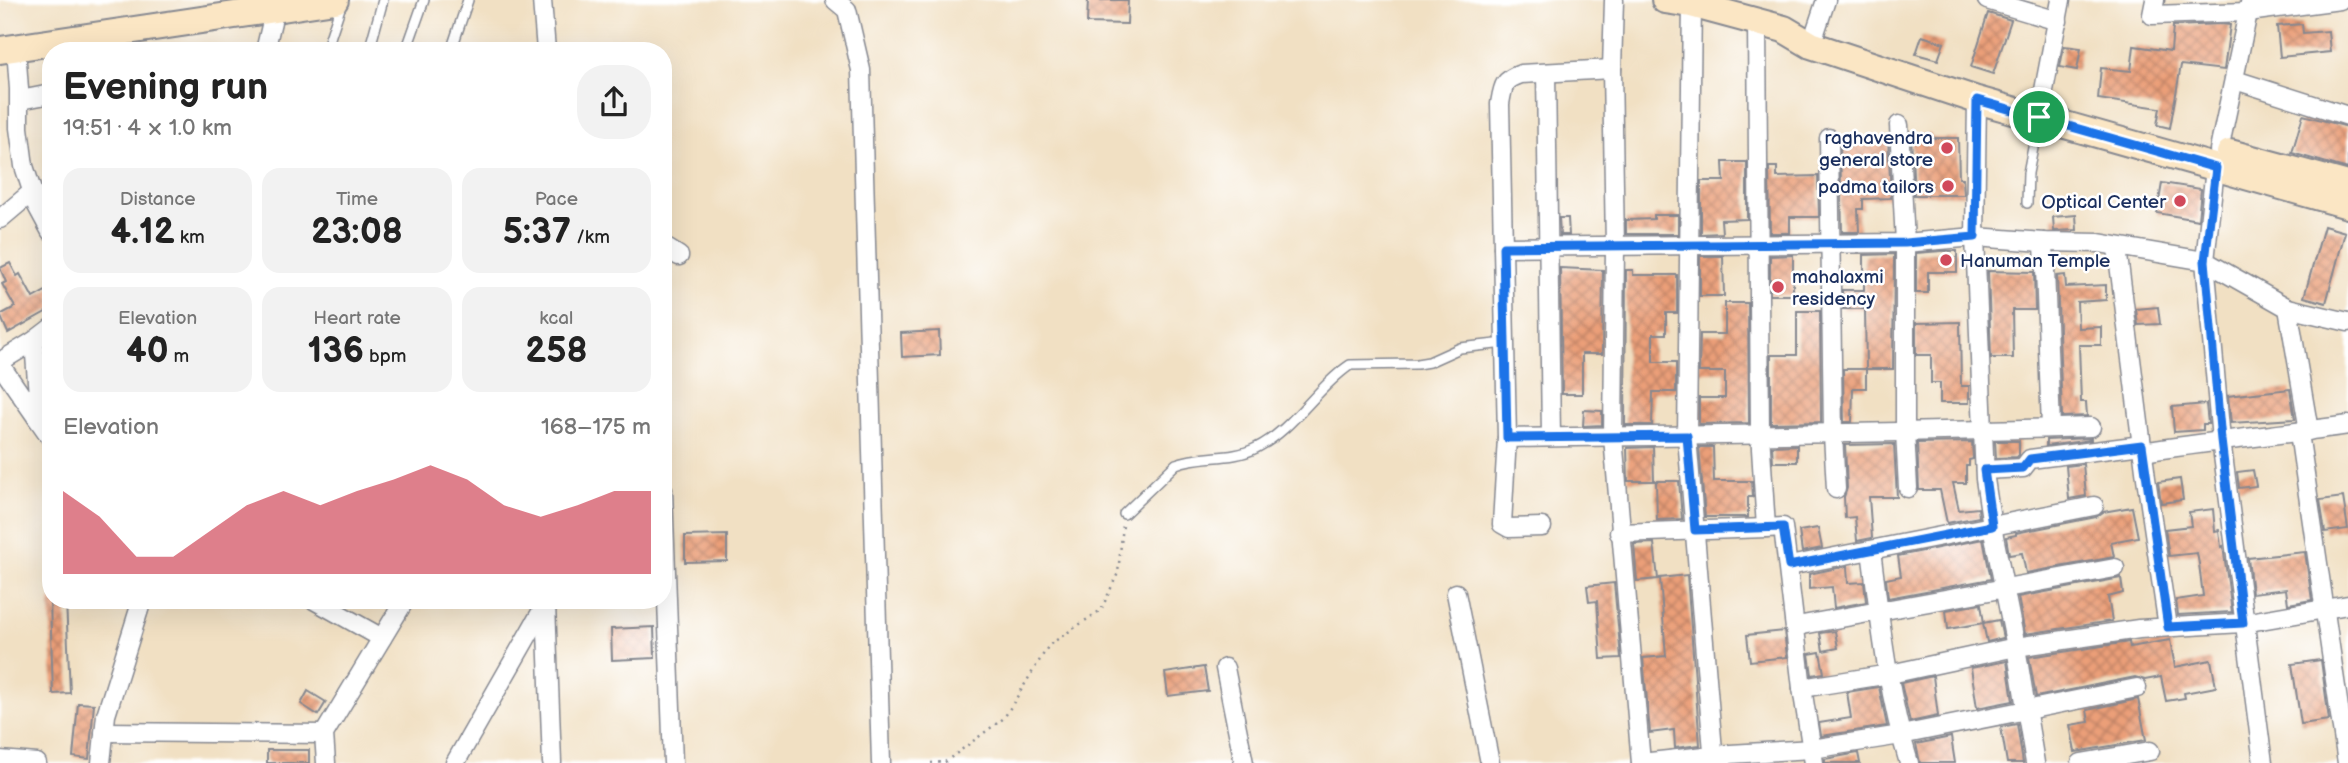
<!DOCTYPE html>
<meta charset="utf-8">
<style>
body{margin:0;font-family:"Balsamiq Sans",sans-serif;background:#f2f2f2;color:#222;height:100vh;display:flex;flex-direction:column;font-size:26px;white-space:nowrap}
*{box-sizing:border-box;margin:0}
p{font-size:23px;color:#767676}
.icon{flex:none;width:38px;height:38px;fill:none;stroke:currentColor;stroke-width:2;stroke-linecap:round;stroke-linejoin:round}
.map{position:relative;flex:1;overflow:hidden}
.side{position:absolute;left:42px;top:42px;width:630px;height:567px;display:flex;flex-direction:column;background:#fff;border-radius:28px;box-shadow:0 7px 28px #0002}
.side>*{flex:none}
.pin{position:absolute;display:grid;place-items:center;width:60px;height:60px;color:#fff;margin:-30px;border:4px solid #fff;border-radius:50%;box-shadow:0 2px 7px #0007}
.round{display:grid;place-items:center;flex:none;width:74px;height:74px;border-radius:28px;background:#f2f2f2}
.summary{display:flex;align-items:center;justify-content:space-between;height:119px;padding:0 21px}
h1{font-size:38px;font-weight:700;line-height:52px}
.stats{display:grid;grid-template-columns:repeat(3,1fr);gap:10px;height:119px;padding:7px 21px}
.stats div{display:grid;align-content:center;border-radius:18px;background:#f2f2f2;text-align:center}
.stats b{font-size:35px;font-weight:700}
.stats small{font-size:19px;font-weight:400}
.stats p{font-size:19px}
.chart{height:196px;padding:14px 21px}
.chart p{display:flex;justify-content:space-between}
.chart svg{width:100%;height:126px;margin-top:7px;fill:#d1495b;opacity:.7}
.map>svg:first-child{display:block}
.building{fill:url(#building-cross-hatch)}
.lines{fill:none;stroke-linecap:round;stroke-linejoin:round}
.lane-casing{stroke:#868890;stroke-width:12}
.street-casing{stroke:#868890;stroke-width:21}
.secondary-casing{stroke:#868890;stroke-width:30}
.path{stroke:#868890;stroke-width:2.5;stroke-dasharray:2 5;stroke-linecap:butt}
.lane{stroke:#fff;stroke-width:9}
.street{stroke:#fff;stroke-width:18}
.secondary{stroke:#fbe6c4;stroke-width:26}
.route-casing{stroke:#fff;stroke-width:14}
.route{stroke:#1a73e8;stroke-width:9}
.poi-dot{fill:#d1495b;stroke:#fff;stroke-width:2.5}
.labels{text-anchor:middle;stroke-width:5;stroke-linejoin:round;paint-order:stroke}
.poi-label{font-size:19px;fill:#1b2f5e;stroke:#fff;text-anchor:end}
</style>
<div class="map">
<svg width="2348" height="763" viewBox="0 0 2348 763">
<defs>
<pattern id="building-cross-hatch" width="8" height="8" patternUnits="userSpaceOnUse" patternTransform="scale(1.75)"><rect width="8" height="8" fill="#eb9f78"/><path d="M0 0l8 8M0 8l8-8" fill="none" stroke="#be8266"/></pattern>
</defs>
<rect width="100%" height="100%" fill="#fff"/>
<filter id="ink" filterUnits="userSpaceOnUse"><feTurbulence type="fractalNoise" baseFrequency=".0143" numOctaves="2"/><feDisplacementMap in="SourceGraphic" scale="14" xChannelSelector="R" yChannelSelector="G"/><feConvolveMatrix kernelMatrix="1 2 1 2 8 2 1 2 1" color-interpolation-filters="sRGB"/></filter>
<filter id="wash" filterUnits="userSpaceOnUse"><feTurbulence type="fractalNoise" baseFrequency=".00686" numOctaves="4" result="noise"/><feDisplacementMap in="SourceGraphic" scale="28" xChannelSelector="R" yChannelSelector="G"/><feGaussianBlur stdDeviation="1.57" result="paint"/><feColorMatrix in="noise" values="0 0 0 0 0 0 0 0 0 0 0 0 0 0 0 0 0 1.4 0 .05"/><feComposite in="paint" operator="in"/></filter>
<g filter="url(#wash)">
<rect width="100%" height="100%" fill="#f1e0c3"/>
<g id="blocks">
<g class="building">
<polygon points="1088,0 1128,0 1127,24 1087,23"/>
<polygon points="1988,13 2011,20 1993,74 1971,67"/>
<polygon points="2221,24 2230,25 2224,70 2181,65 2170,128 2157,125 2160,108 2098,99 2101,68 2131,71 2134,46 2171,51 2173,26"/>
<polygon points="2302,24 2303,33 2328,31 2330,52 2280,57 2277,26"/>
<polygon points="1922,36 1944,43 1938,60 1916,54"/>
<polygon points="2064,46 2081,48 2077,70 2060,67"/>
<polygon points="2303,115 2348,127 2348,169 2292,153"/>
<polygon points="1931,134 1931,138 1958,138 1959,178 1963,178 1964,195 1914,195 1911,135"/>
<polygon points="1866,137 1888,137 1891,198 1863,199 1863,209 1858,209 1859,232 1842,232 1840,140 1866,140"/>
<polygon points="1723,162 1747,162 1747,219 1721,220 1722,233 1701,234 1701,181 1724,181"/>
<polygon points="1769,167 1777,167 1777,177 1818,176 1819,217 1790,217 1790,233 1770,233"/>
<polygon points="2162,183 2201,189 2198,220 2157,213"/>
<polygon points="1654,215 1678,215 1678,234 1626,234 1626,220 1654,219"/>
<polygon points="2076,215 2077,230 2054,231 2053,217"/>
<polygon points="1559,218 1568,218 1569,235 1560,235"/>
<polygon points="2324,226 2345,232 2326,303 2304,297"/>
<polygon points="1942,251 1957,251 1957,272 1928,272 1928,293 1916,293 1916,253"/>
<polygon points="1894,254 1893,369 1866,369 1865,309 1843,309 1842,290 1864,290 1864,255"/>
<polygon points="1793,255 1793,295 1770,295 1770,256"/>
<polygon points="1700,256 1723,256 1724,296 1700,296"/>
<polygon points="10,263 17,276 20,274 33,298 51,288 51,309 8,333 0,315 15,307 2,284 6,282 0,268"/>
<polygon points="1560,268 1603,270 1602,354 1582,354 1582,394 1562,394"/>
<polygon points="1626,270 1633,270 1633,275 1677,275 1677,313 1666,313 1666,334 1653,334 1653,362 1676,362 1676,392 1653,392 1652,425 1625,425"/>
<polygon points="1988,271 2034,272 2035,310 2012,310 2013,358 1991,358"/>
<polygon points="2065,275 2066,287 2106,285 2106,300 2077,302 2078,328 2101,327 2101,345 2079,345 2081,402 2086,402 2087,416 2062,417 2057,276"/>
<polygon points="1725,303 1748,303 1749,423 1699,424 1699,398 1725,398 1725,372 1699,372 1700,334 1725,334"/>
<polygon points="2158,307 2160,324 2138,325 2136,309"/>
<polygon points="1797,311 1820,311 1821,422 1771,423 1771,355 1797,355"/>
<polygon points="1960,322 1961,386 1969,386 1969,403 1940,403 1940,383 1931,383 1931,355 1916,355 1916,323"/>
<polygon points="939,331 940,355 902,357 901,333"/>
<polygon points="1843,369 1866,369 1866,388 1853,388 1852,422 1844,422"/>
<polygon points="2290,389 2295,419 2231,423 2228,396"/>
<polygon points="2206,404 2208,424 2203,424 2203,430 2174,432 2172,407"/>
<polygon points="1584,410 1602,411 1602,425 1583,426"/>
<polygon points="2091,438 2091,440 2046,446 2046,440"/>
<polygon points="1995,441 2019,441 2019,455 2017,457 1996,458"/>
<polygon points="1972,442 1973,459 1969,460 1969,466 1966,466 1966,483 1953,483 1959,510 1978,508 1979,517 1947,523 1940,490 1919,490 1917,443"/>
<polygon points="1894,444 1897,497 1869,497 1872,538 1857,541 1855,517 1845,518 1844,497 1847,488 1845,445"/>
<polygon points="1797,445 1797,462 1773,462 1772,446"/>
<polygon points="1653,447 1654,481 1628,481 1627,448"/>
<polygon points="1699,447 1713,447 1714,481 1752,481 1753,497 1748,497 1748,517 1705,517"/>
<polygon points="2083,464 2086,496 2069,499 2066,466"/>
<polygon points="2253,470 2256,486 2239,488 2237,472"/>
<polygon points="2180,479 2183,500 2161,503 2158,482"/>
<polygon points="1656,481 1679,481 1682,519 1657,520"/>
<polygon points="2343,497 2348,529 2325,532 2320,500"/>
<polygon points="2132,507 2138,537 2111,542 2114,557 2026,573 2022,553 2009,555 2006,537 2016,535 2016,533 2096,517 2103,512"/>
<polygon points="2213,509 2215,531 2219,530 2221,547 2223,546 2232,612 2178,615 2176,600 2203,596 2199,564 2197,553 2169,556 2165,529 2191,526 2189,512"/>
<polygon points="1818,528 1822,548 1802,552 1799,531"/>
<polygon points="727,535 727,561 685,562 685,536"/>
<polygon points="1983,539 1991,579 1888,598 1886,579 1901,576 1898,556"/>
<polygon points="1654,543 1658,579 1637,581 1634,544"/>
<polygon points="2305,552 2312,600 2288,604 2286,589 2252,593 2248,558"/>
<polygon points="1847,566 1848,583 1864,582 1866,602 1834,608 1832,587 1809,589 1809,574"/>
<polygon points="1687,575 1700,745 1675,748 1674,730 1650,733 1643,658 1666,656 1660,578"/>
<polygon points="2121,578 2123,593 2108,597 2112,621 2025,634 2018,597"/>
<polygon points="1614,583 1621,658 1601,659 1597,601 1589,602 1587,586"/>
<polygon points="50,600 66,600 70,693 53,694"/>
<polygon points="1981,604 1984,623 1948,629 1946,610"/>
<polygon points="1999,620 2003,638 1987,642 1983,623"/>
<polygon points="654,627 655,658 612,660 611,629"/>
<polygon points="1784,631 1787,657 1750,661 1747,635"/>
<polygon points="1835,631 1838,648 1823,651 1820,633"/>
<polygon points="2170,640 2175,667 2211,660 2216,687 2184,693 2185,698 2166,701 2161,677 2145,680 2135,677 2036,697 2029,657 2129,642 2130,647"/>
<polygon points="1820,652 1824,673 1812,675 1809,654"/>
<polygon points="2321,660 2329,720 2301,724 2292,664"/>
<polygon points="2007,661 2013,701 1977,708 1971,668"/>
<polygon points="1204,667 1208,691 1168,696 1165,673"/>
<polygon points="1933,676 1938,716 1910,722 1901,683"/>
<polygon points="1879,687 1887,726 1821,736 1819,723 1851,718 1847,692"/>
<polygon points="308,691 326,702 318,715 301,704"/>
<polygon points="2138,699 2146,740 2075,752 2070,725 2089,722 2087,710"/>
<polygon points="78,703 94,704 89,759 73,757"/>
<polygon points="2017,724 2023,763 2007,763 2001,727"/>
<polygon points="1951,737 1955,763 1920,763 1916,744"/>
<rect x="267" y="750" width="42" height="13"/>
<polygon points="1858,753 1860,763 1825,763 1825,759"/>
</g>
</g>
</g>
<g filter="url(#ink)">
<use href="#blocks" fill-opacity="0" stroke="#868890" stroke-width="2"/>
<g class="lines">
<g class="lane-casing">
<g id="lane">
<polyline points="329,51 328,44 342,2"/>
<polyline points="369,51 383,0"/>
<polyline points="406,51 424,0"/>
<polyline points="451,51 468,0"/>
<polyline points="2027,203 2028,173 2039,118"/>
<path d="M1124 514 1176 464C1201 454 1231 461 1256 448 1293 430 1316 388 1350 365L1417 364 1429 362 1460 348 1505 343"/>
</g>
</g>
<g class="street-casing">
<g id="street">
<polyline points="542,0 546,51"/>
<polyline points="835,0 847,10 861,70 881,763"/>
<polyline points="1614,0 1612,69 1615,247 1613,437 1641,763"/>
<polyline points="1692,0 1687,437 1714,763"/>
<polyline points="1987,0 2058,21"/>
<polyline points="2155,0 2152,15 2248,12 2340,0"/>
<polyline points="1757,22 1760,433 1766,528 1783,527 1802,688 1814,763"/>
<polyline points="1811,45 1826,0"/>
<polyline points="16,48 19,89 19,128 24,166 37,206 51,232"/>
<polyline points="265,51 275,9"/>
<polyline points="1546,73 1551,437"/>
<polyline points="2235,80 2348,116"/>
<polyline points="20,100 51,94"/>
<polyline points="1977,100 1975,237 1985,479 1992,526 2016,647 2035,763"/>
<polyline points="2042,101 2061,0"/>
<polyline points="1899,125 1905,243 1905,432 1908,488"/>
<polyline points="1829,138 1833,435 1836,489"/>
<polyline points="2219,150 2250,3"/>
<polyline points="2215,168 2205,261 2288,308 2309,431"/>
<polyline points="0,219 32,192"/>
<polyline points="2044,242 2051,428"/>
<polyline points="663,246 679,256"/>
<polyline points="1503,247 1905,243 1975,237 2044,242 2099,243 2205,261 2221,440 2263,763"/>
<polyline points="2117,248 2146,478 2168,627"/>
<polyline points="2288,308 2348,322"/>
<polyline points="51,328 34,341 39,409 37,418 51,438"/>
<polyline points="34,341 6,358 1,366 37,418"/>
<polyline points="2299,433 2347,763"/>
<path d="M1507 438C1702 435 1896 434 2091 427"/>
<path d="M2142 452C2211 441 2279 435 2348 425"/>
<polyline points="1985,470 2023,468 2030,459 2142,445"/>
<polyline points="663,490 673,763"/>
<path d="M1542 527 1509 528 1502 524 1507 438 1500 104C1503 86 1503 80 1521 74L1612 69"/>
<polyline points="1619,533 1766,528"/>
<path d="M1871 550C1880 621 1888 695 1909 763"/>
<polyline points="1789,566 2094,506"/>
<polyline points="1456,593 1490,763"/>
<polyline points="314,600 382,638"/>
<polyline points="546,604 552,763"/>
<polyline points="1797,626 2115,568"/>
<polyline points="1225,668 1244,763"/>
<polyline points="1802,688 1890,674 2016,647 2139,629 2243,623 2348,605"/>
<polyline points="104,732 324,734"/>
<polyline points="0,760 37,763"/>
<polyline points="101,763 106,715 142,600"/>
<polyline points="326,763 324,734 405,600"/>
<polyline points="455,763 548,600"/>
<polyline points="1641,763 1714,755 1812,749 1901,735 2137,688"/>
<polyline points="2081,763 2150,751"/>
</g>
</g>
<g class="secondary-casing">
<g id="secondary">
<polyline points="1665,0 1691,4 1784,29 1811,45 1977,100 2348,205"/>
<polyline points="0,50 335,0"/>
<polyline points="2230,153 2348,185"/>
</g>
</g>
<polyline class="path" points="931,763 945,762 1004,718 1049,645 1101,610 1118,573 1123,525"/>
<use href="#lane" class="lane"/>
<use href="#street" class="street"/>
<use href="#secondary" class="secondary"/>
</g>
</g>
<g class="lines" filter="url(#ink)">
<g class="route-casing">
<polygon id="route" points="1977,100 2216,168 2205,261 2221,440 2243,623 2168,627 2142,445 2030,459 2023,468 1984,470 1992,526 1789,566 1783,527 1695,530 1687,436 1507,438 1503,247 1905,243 1975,237"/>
</g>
<use href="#route" class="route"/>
</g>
<g class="poi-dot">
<circle cx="1947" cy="148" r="7"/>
<circle cx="1948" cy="186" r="7"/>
<circle cx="2180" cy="201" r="7"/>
<circle cx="1946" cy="260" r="7"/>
<circle cx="1778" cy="287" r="7"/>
</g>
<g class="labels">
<g class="poi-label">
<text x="1933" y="144">raghavendra<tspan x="1933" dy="22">general store</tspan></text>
<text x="1934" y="193">padma tailors</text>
<text x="2166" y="208">Optical Center</text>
<text x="1960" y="267" text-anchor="start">Hanuman Temple</text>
<text x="1792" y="283" text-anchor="start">mahalaxmi<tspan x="1792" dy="22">residency</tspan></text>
</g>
</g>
</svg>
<div class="pin" style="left:2039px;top:117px;background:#1e9e55"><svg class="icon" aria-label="arrive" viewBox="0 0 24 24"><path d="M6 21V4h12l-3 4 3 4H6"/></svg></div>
<section class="side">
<div class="summary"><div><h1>Evening run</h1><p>19:51 · 4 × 1.0 km</p></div><a class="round"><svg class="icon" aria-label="share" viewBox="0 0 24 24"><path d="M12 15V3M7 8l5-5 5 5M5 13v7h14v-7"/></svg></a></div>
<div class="stats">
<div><p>Distance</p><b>4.12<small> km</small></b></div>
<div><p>Time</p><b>23:08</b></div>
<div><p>Pace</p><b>5:37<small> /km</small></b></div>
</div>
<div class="stats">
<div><p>Elevation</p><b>40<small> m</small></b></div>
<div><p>Heart rate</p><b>136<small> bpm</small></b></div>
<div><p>kcal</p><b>258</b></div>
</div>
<div class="chart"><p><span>Elevation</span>168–175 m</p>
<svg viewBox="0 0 160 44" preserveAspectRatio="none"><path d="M0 44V15L10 24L20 38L30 38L40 29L50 20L60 15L70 20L80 15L90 11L100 6L110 11L120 20L130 24L140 20L150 15L160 15V44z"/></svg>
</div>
</section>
</div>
